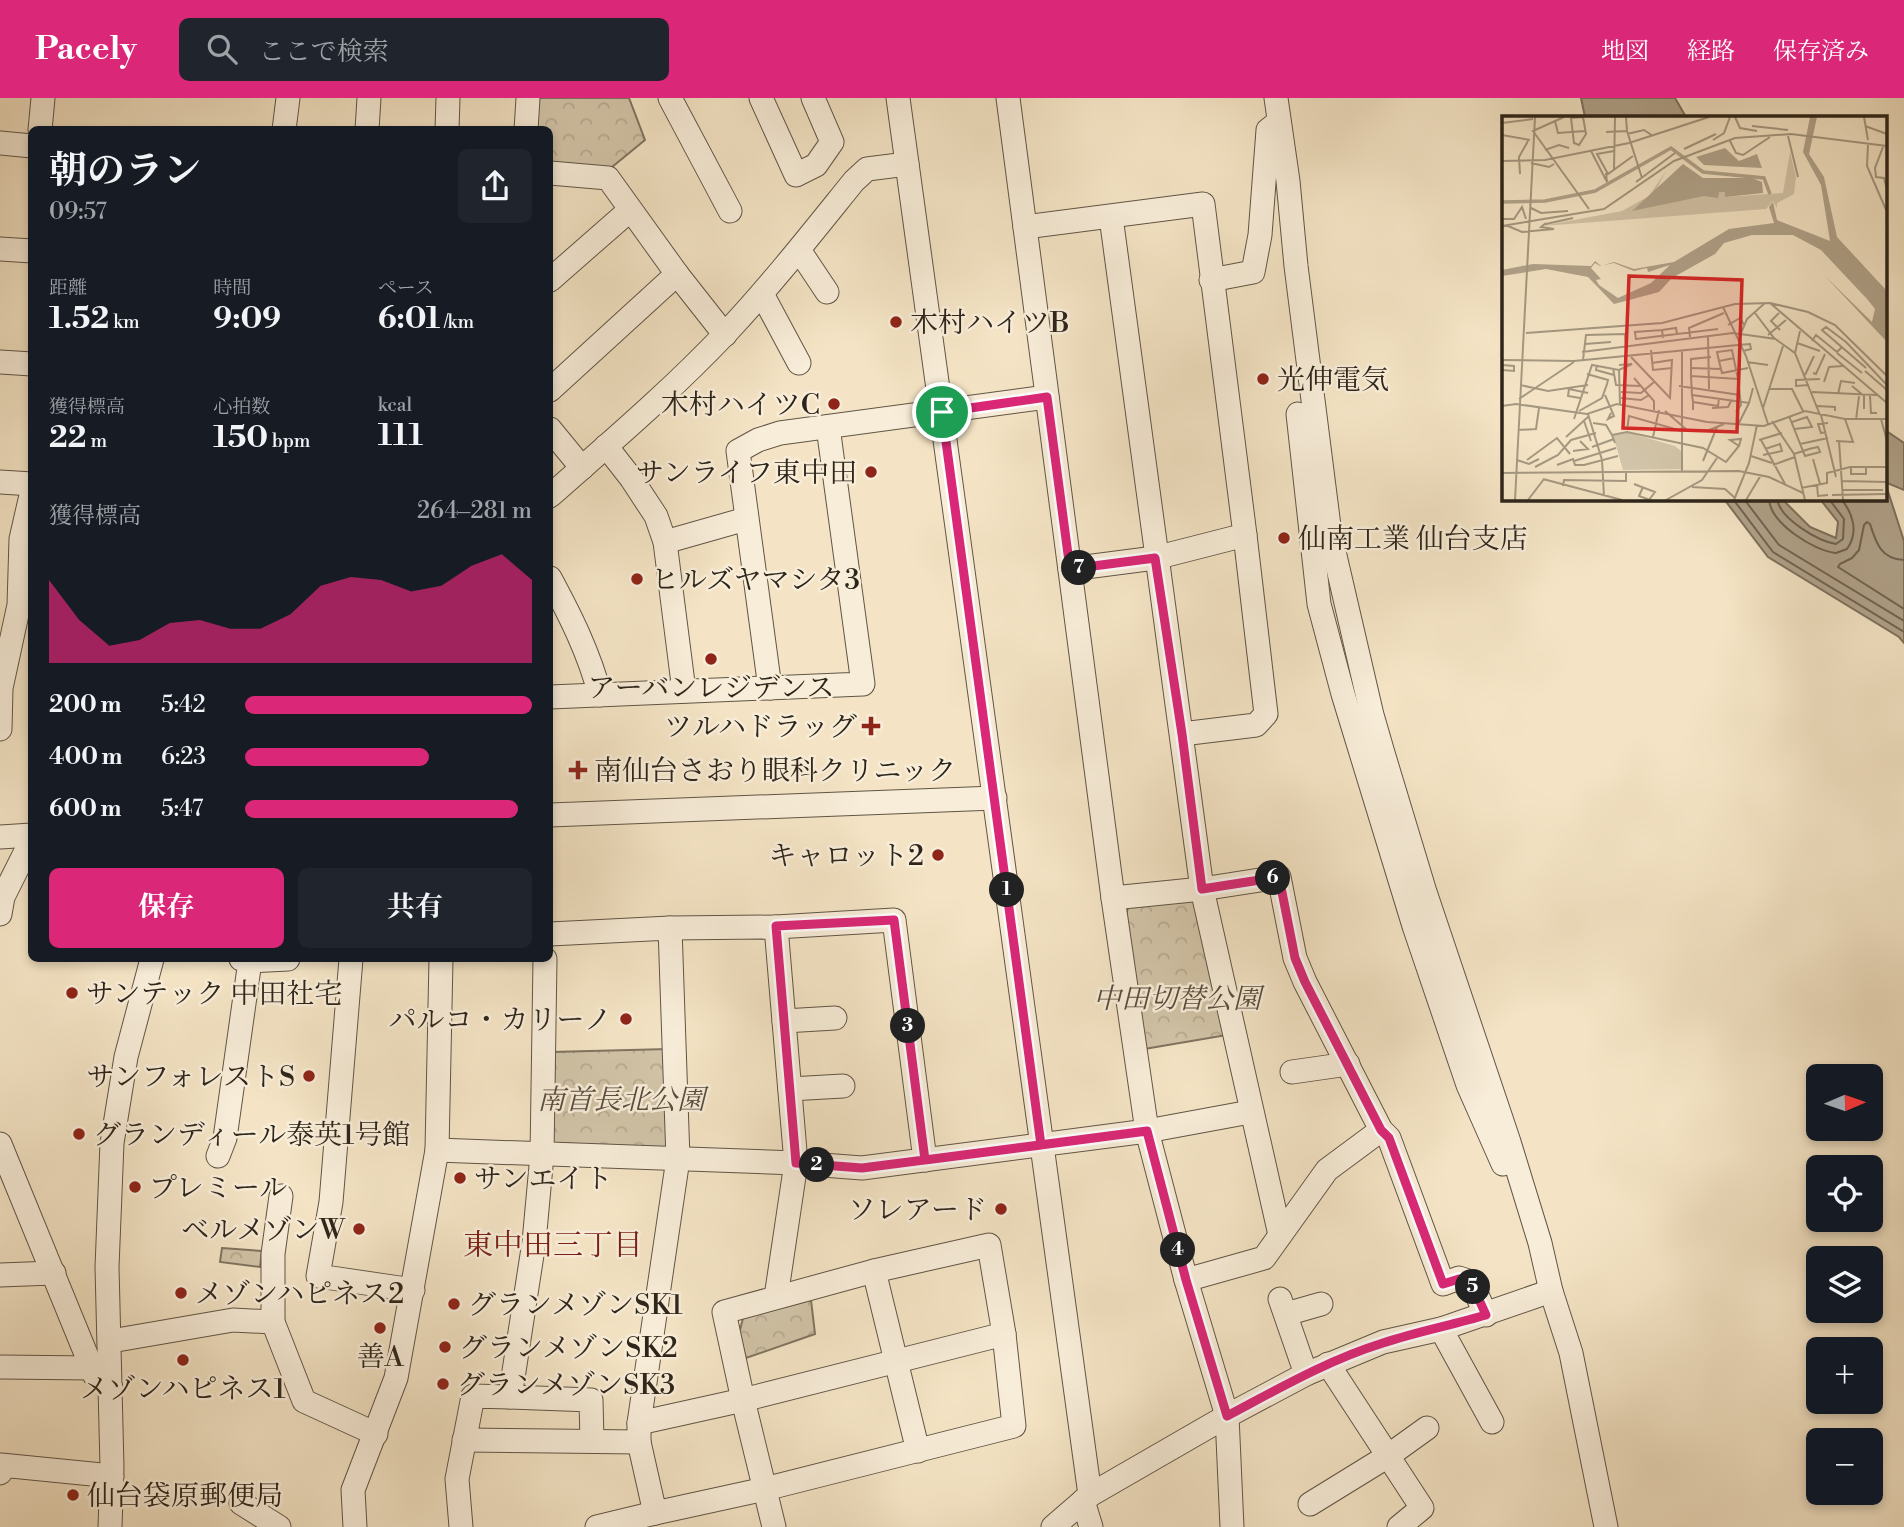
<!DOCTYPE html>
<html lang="ja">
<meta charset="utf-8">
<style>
body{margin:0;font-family:"Libre Bodoni","Noto Serif JP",serif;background:#20242c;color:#f1f3f6;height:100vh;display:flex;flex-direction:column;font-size:26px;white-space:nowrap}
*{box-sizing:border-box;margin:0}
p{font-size:23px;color:#9ea1a6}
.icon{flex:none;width:38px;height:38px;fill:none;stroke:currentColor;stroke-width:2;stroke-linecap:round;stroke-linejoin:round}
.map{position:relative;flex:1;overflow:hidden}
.details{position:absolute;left:28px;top:28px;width:525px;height:836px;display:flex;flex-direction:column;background:#171b24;border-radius:10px;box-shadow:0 4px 10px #0003}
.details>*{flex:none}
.needle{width:46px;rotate:88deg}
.tools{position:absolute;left:1806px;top:966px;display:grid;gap:14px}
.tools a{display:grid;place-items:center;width:77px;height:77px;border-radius:10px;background:#171b24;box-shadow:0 4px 10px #0003;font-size:35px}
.pin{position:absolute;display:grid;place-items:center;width:60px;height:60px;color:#fff;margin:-30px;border:4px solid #fff;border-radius:50%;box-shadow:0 2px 7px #0007}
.km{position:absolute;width:35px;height:35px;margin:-18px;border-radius:50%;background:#222;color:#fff;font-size:19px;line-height:35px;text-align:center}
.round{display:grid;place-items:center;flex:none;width:74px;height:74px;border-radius:10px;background:#20242c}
.head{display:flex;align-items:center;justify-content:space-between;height:119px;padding:0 21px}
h1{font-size:38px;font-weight:700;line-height:52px}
.stats{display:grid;grid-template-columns:repeat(3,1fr);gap:10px;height:119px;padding:7px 21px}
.stats div{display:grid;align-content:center}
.stats b{font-size:30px;font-weight:700}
.stats small{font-size:19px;font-weight:400}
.stats p{font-size:19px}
.chart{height:196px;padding:14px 21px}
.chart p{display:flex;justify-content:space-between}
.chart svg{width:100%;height:126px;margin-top:7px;fill:#db2777;opacity:.7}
.action{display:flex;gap:14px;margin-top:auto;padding:14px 21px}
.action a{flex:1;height:80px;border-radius:10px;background:#db2777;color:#fff;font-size:28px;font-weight:700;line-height:80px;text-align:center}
.action a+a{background:#20242c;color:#f1f3f6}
ul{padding:0 21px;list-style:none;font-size:23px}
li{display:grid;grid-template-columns:112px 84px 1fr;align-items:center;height:52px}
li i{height:18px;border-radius:9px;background:#db2777}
header{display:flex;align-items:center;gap:42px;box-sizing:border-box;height:98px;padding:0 35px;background:#db2777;color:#fff}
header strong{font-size:33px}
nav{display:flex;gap:38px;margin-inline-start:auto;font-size:24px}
.search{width:490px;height:63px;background:#20242c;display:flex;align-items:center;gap:18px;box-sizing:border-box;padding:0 24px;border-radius:10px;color:#9ea1a6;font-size:26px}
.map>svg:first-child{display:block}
.park{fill:url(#park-crowns);stroke:#807461;stroke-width:2}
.water{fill:#b1a38b;stroke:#7d715e;stroke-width:2}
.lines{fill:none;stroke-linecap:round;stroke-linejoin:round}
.shore{stroke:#706452;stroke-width:2}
.minor-casing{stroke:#605545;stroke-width:25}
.minor{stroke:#f8edd9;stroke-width:23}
.route-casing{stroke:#fff;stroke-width:14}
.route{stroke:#db2777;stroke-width:9}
.poi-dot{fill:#8f2418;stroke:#f8edd9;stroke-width:2.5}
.labels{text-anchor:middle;stroke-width:5;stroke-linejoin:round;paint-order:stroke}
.poi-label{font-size:28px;fill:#2e251a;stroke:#f8edd9;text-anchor:start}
.park-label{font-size:28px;font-style:italic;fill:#574d3e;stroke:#f8edd9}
.neighbourhood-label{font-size:30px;fill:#7a1f14;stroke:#f8edd9}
.inset-river{fill:none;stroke:#b1a38b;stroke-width:3.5}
.inset-road{fill:none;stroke:#a59881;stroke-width:2}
.view{fill:#d62828;fill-opacity:0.15;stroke:#d62828;stroke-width:3.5}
.inset-edge{fill:none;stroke:#2e251a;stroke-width:3.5}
</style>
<header>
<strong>Pacely</strong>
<div class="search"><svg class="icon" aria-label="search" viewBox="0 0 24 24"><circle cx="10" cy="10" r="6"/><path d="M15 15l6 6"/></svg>ここで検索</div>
<nav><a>地図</a><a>経路</a><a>保存済み</a></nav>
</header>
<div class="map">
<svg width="1904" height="1429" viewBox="0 0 1904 1429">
<defs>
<pattern id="park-crowns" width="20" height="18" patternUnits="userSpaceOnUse" patternTransform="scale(1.75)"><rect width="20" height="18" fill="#d2c4a8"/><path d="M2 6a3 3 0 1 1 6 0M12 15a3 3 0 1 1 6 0" fill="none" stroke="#b5a890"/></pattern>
</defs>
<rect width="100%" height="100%" fill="#f4e4c5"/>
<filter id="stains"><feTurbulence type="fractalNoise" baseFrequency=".00286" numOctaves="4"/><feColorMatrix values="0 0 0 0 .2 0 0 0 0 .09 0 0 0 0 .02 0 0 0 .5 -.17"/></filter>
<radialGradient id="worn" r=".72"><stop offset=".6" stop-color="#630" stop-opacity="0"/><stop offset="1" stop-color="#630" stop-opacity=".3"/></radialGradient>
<g class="park">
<polygon points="532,0 629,0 645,42 612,69 550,69 550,32 533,31"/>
<polygon points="1186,798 1198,807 1227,937 1144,951 1125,820 1129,806"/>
<polygon points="668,951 672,1049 550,1049 552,954"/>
<polygon points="222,1150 262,1153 260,1169 220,1164"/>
<polygon points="811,1202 815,1236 746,1260 739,1236 743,1220"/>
</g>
<g class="water">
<polygon points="1581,0 1675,0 1686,19 1585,19"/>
<polygon points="1885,332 1904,345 1904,392 1885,384 1904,443 1904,545 1899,539 1768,459 1724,401 1782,401 1810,429 1836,440 1838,424 1820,401 1885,401"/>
</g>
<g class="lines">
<g class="shore">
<polyline points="1733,401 1773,454 1904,534"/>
<polyline points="1744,401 1779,447 1904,523"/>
<path d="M1769 401C1770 425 1814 453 1836 455L1847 451C1859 434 1853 415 1841 401"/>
<path d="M1777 401C1780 421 1818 443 1836 446L1843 441 1844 421 1829 401"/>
<path d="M1904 462C1881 461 1876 445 1870 426L1867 424 1864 427 1859 452 1852 460 1840 466 1838 469 1904 511"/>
</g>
<g class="minor-casing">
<g id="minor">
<polyline points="670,0 730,113"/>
<polyline points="761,0 796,77 816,67 832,44 813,0"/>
<polyline points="898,0 1090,1397"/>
<polyline points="1008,0 1113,800 1147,1033 1186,1182 1227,1318 1232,1429"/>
<polyline points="1276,0 1288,83 1296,168 1330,436 1372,617 1383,655 1425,794 1509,1044 1540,1145 1551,1193 1571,1255 1606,1429"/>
<polyline points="40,32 43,0"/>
<polyline points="284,32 288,0"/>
<polyline points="367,32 369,0"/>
<polyline points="447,32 448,0"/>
<polyline points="526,32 528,0"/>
<polyline points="0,45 32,48"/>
<polyline points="550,75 608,80 677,176 725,237"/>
<polyline points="1111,119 1202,791 1280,1137"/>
<polyline points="1025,129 1203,106 1245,437 1155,460 1070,471"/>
<polyline points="0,151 32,153"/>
<polyline points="799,152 827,194"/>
<polyline points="550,182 630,112"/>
<polyline points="1211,182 1253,174 1260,137 1268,32 1277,25"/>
<polyline points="762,196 799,265"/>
<polyline points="0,264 32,266"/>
<polyline points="550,292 677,176"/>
<polyline points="1298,316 1319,506 1343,596 1414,828 1468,987 1503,1066"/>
<polyline points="550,331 582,370"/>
<polyline points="606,348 631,380 656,418 665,444 684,593"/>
<polyline points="0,384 32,386"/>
<path d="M550 398C610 345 671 293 726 235 772 186 812 135 854 83L867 71 907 66"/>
<polyline points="665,444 746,421"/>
<path d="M550 480C571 519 589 555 600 597"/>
<polyline points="770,590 738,353 758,342 780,335 1047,299"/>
<polyline points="550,599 863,586 828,329"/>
<polyline points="0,631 1,590 19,507 21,441 32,393"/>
<polyline points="1182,636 1256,627 1266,616 1245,437"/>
<polyline points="550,717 995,700"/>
<polyline points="0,739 32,737"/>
<polyline points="1113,800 1202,791 1279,779 1295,860 1305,884 1381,1032 1389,1040 1443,1186 1459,1180 1471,1184 1486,1217"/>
<polyline points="0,816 3,799 32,741"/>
<polyline points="776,829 894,822 925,1062"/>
<polyline points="670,830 776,829 796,1065 776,1199"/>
<polyline points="550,836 670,830 678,1061 639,1325 639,1344 655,1415 765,1391 1014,1328 1004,1236 989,1147 874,1173"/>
<polyline points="351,861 331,1104 318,1178 413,1192"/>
<polyline points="250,863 288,861"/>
<polyline points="784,923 835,920"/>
<polyline points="1292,974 1348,966"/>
<polyline points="790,991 843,988"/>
<polyline points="0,1046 95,1278 111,1290"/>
<polyline points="437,1052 796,1065 862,1070 1147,1033 1250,1014"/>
<polyline points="218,1058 225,1040 250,863 241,861"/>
<polyline points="281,1098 273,1156 273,1224 304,1303 376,1336"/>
<polyline points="0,1177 54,1175"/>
<polyline points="1186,1182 1264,1160 1327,1072 1381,1032"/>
<polyline points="1280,1201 1306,1276"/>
<polyline points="1286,1216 1321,1206"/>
<polyline points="1441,1231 1492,1324"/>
<polyline points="111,1243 233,1222 273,1224"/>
<polyline points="1328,1266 1422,1410 1399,1429"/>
<polyline points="0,1269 92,1270"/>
<polyline points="510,1299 591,1302 592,1343"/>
<polyline points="639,1325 743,1302 1004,1236"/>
<polyline points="464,1342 639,1344"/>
<polyline points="0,1375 1,1367 112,1378"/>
<polyline points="1083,1403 1091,1429"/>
<polyline points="241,1405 279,1429"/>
<polyline points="1310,1406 1388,1358 1427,1330"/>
<polyline points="110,1429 112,1369 107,1169 112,1045 126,959 152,861"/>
<polyline points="355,1429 353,1392 396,1280 437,1052 441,861"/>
<polyline points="461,1429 457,1381 473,1298 510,1299 534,1144 542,1057 545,861"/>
<polyline points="597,1429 655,1415"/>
<polyline points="774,1429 743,1302 724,1214 874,1173 918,1353"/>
<polyline points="1053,1429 1090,1397 1227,1318 1306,1276 1383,1244 1441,1231 1551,1193"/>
</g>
</g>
<use href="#minor" class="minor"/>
</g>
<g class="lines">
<g class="route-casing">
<path id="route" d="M942 314 1041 1047 862 1070 796 1065 776 828 894 822 925 1062C999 1052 1073 1042 1147 1033L1186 1182 1227 1318C1278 1291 1328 1262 1383 1245 1416 1234 1452 1227 1486 1217L1471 1184 1459 1181 1443 1186 1389 1040 1381 1032 1305 884 1295 860 1279 779 1202 791 1182 636 1155 460 1070 471 1047 299 942 314"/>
</g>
<use href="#route" class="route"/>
</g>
<g class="poi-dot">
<circle cx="896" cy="224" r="7"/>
<circle cx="1263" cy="281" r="7"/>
<circle cx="834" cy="306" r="7"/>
<circle cx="871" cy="374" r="7"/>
<circle cx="1284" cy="440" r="7"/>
<circle cx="637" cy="481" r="7"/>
<circle cx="711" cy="561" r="7"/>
<path d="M867.5 617.5h7v7h7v7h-7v7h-7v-7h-7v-7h7z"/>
<path d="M574.5 661.5h7v7h7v7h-7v7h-7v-7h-7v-7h7z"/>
<circle cx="938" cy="757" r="7"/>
<circle cx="72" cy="895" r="7"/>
<circle cx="626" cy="921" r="7"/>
<circle cx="309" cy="978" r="7"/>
<circle cx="79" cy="1036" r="7"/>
<circle cx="460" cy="1080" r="7"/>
<circle cx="135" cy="1089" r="7"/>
<circle cx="1001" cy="1111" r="7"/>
<circle cx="359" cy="1131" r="7"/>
<circle cx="181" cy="1195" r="7"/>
<circle cx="454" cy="1206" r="7"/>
<circle cx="380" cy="1230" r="7"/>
<circle cx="445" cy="1249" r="7"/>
<circle cx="183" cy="1262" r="7"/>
<circle cx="443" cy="1286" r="7"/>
<circle cx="73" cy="1397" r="7"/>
</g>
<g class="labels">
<g class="poi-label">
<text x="910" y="234">木村ハイツB</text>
<text x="1277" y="291">光伸電気</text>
<text x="820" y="316" text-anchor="end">木村ハイツC</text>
<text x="857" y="384" text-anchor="end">サンライフ東中田</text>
<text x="1298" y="450">仙南工業 仙台支店</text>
<text x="651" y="491">ヒルズヤマシタ3</text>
<text x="711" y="599" text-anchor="middle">アーバンレジデンス</text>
<text x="857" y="638" text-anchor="end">ツルハドラッグ</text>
<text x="594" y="682">南仙台さおり眼科クリニック</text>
<text x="924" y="767" text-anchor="end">キャロット2</text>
<text x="86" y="905">サンテック 中田社宅</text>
<text x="612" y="931" text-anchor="end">パルコ・カリーノ</text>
<text x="295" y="988" text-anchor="end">サンフォレストS</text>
<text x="93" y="1046">グランディール泰英1号館</text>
<text x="474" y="1090">サンエイト</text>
<text x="149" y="1099">プレミール</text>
<text x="987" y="1121" text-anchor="end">ソレアード</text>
<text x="345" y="1141" text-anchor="end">ベルメゾンW</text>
<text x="195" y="1205">メゾンハピネス2</text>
<text x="468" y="1216">グランメゾンSK1</text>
<text x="459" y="1259">グランメゾンSK2</text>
<text x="380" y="1268" text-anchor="middle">善A</text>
<text x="457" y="1296">グランメゾンSK3</text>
<text x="183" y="1300" text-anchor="middle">メゾンハピネス1</text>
<text x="87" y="1407">仙台袋原郵便局</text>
</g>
<g class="park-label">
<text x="1177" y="910">中田切替公園</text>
<text x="621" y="1011">南首長北公園</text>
</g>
<g class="neighbourhood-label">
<text x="553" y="1157">東中田三丁目</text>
</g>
</g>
<g transform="translate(1502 18)">
<rect width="385" height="385" fill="#f4e4c5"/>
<path d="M288 36 294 61 292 78 275 87V92L271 85 264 93 40 110 120 95 147 80 164 55 153 76 132 93 217 76H224L223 81 281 77Z" fill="#d2c4a8"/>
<path d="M124 316 173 330 179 335V353L121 354 111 319Z" fill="#d2c4a8"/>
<path d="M308 1H315L307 38 322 61 335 121 385 175V226L323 160 370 206 373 193 365 183 319 134 291 119H250L222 127 213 138 170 162 157 176 112 188 86 161 44 153 0 160V154L31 148 89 150 93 145 99 150 112 146 132 153 172 146 227 113 272 107 267 91 271 86 275 104 328 125 319 69 301 36ZM93 147 98 150 112 147 132 155 145 152 146 156 168 149 149 167 116 182 97 169 94 164 99 163 89 152ZM223 32 237 45 255 38 260 52 202 49 194 41ZM181 48 201 62H250L260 66 261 77 223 81V76H217L216 82 202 80 130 95Z" fill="#b1a38b" fill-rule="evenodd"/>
<path class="inset-river" d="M0 86 43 85 93 75 169 32 201 56 262 62 268 78"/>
<path class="inset-road" d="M62 1 31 15 87 93M81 1 84 18 77 29 72 27 69 2ZM233 1 238 12 255 15M362 1 366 24M53 5 56 17 83 15M0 7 31 3M250 10 286 14M363 10 385 18M125 15 140 62M104 16 125 15 124 1M125 18 142 14 151 20M0 19 28 24M286 20 296 61M211 24 222 17 228 1M228 25 234 37 241 39 268 21M366 29 365 50 385 96M381 31 373 52 374 61 382 62 385 74M182 33 214 18M43 34 57 29 67 32M89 35 105 66 104 57M112 35 95 38 106 58 131 40M0 45 43 44 127 27 207 1M29 47 47 51 52 48M112 53 113 1M18 58 17 41 26 25M134 66 173 37M29 92 39 97 66 95M0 103H12L20 91 24 103M44 108 71 102M0 110 102 93 172 45 233 22 289 18 385 30M6 110 20 116 52 113 39 111 44 107M268 187 385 287M221 191 244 240 266 308M253 197 272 222 293 237 298 215M277 197 269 205 278 214M226 209 238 202 243 210M160 214 174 212 175 219M24 217 160 207 233 188 268 187 306 196 333 209 385 260M239 217 245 203 263 187M266 219 284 204M206 220 207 273M188 221 187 212 222 197M134 223 216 213M134 224 133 216 160 214 161 222M310 225 314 219 335 236 340 231M295 227 318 235M83 228 109 226M236 229 248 228 249 233 241 235M149 234 151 254 170 252M180 234V356M80 236 231 217 274 223M293 237 318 299M335 237 360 257M129 241 168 282 170 244 150 247M232 242 217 245 220 257 246 252M0 244 72 245 236 229M81 244 84 219 123 218 124 231M245 246 266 249M0 249 12 250V255L0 254M95 249 94 254 112 259M111 252 114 269 138 270M189 252V243L209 241M364 252 320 214 324 211 344 226 385 269M117 253 118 288M363 255 385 274M311 257 314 258 323 238M303 259 312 240M189 260V252L219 253M132 262 152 285V294M322 266 327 251 341 250M18 269 46 275 86 269M307 269 294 270V264L318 263M177 270 238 279M350 270 362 280V293M267 273H290L301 295M119 276 139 277 152 266M310 276 375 279M336 278 339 265 353 267M103 279 112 300 106 303 109 297M190 279 189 260 236 263 230 234 215 236 217 245M368 280 369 297H375M78 282 66 280 67 273 86 277M119 282 139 284 147 279M17 283 72 246M191 286 190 279 247 287 251 272M0 290 14 288 85 298 115 288 205 306 262 310 303 295 343 303H385M315 290 333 291V295M210 292 226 291 229 285M261 292 281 230M191 294V286L216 290 217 282M77 295 100 282 105 268 106 264 85 258M163 295 185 314 205 315 222 308M234 296 239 289 236 263M86 298 100 344 102 380M319 299 334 361M287 300 303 340 318 336 316 331 307 333 292 338M72 303 90 249 117 254 130 248 117 249M379 303 385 325M354 304 357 280M82 305 89 325M270 305 292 338 303 384M290 306 305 301 310 311 292 313M91 307 104 309 110 319M237 307 247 287M16 314 34 313 37 292M125 314 127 300 180 315M324 316 319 317 316 308 326 307M64 321 87 300M151 321 157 294M257 324 280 317M259 324 283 368M334 325 351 326 343 303M337 325 341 384M113 327 110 319 125 316 201 332 224 346 237 330 228 324 239 323 237 330M298 328 326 322M90 331 112 323M71 335 86 333 78 325M261 339 280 335 278 328 263 333M249 340 270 347M311 343 318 368M15 344 27 348 37 343M25 344 55 322 68 338M72 345 114 332M201 345 215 311M55 349 71 343 73 349H82L116 340M271 349 293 341M349 350V358H364V352M33 351 56 339 69 324 94 317M0 357 237 355 267 361 301 377M41 363 120 384M340 365 385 366M132 368 153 376 147 384M315 369 316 380 326 379M61 370 62 364 124 365V356M141 371 137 380 148 384M190 371 223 373 233 382M299 372 325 367V357L348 351H385M341 374H381M330 379 385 378M13 384 33 1M26 384 42 363M164 384 200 364 215 342M232 384 247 347 255 309M244 384 259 359"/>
<path class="view" d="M127 160 240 164 235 316 121 312Z"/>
<rect width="385" height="385" class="inset-edge"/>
</g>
<rect width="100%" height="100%" filter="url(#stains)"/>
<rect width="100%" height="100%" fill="url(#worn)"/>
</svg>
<div class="tools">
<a><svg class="needle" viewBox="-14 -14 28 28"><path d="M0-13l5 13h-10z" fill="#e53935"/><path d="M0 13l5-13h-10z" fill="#9ea1a6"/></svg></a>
<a><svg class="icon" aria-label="locate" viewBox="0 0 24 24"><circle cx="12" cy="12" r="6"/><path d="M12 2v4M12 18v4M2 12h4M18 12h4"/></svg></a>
<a><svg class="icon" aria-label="layers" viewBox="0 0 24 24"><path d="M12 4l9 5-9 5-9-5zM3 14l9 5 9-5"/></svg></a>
<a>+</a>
<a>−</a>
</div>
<div class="pin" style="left:942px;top:314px;background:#1e9e55"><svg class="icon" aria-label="arrive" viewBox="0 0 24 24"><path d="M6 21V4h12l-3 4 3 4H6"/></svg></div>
<b class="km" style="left:1007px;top:792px">1</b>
<b class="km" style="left:817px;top:1067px">2</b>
<b class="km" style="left:908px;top:928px">3</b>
<b class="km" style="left:1178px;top:1152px">4</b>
<b class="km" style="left:1473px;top:1189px">5</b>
<b class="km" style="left:1273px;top:780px">6</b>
<b class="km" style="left:1079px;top:470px">7</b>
<section class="details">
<div class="head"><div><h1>朝のラン</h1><p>09:57</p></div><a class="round"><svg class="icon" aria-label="share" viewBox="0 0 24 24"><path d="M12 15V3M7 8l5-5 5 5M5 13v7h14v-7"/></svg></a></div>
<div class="stats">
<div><p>距離</p><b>1.52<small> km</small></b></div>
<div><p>時間</p><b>9:09</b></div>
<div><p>ペース</p><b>6:01<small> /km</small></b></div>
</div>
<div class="stats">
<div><p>獲得標高</p><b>22<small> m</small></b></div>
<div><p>心拍数</p><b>150<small> bpm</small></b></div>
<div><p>kcal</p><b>111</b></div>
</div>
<div class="chart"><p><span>獲得標高</span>264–281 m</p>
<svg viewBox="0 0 160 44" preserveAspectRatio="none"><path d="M0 44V15L10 29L20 38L30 36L40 30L50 29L60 32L70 32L80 27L90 17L100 14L110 15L120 19L130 17L140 10L150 6L160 15V44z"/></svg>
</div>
<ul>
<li><b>200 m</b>5:42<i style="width:100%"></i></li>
<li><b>400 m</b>6:23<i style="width:64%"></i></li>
<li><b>600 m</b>5:47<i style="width:95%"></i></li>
</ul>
<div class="action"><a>保存</a><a>共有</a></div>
</section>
</div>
